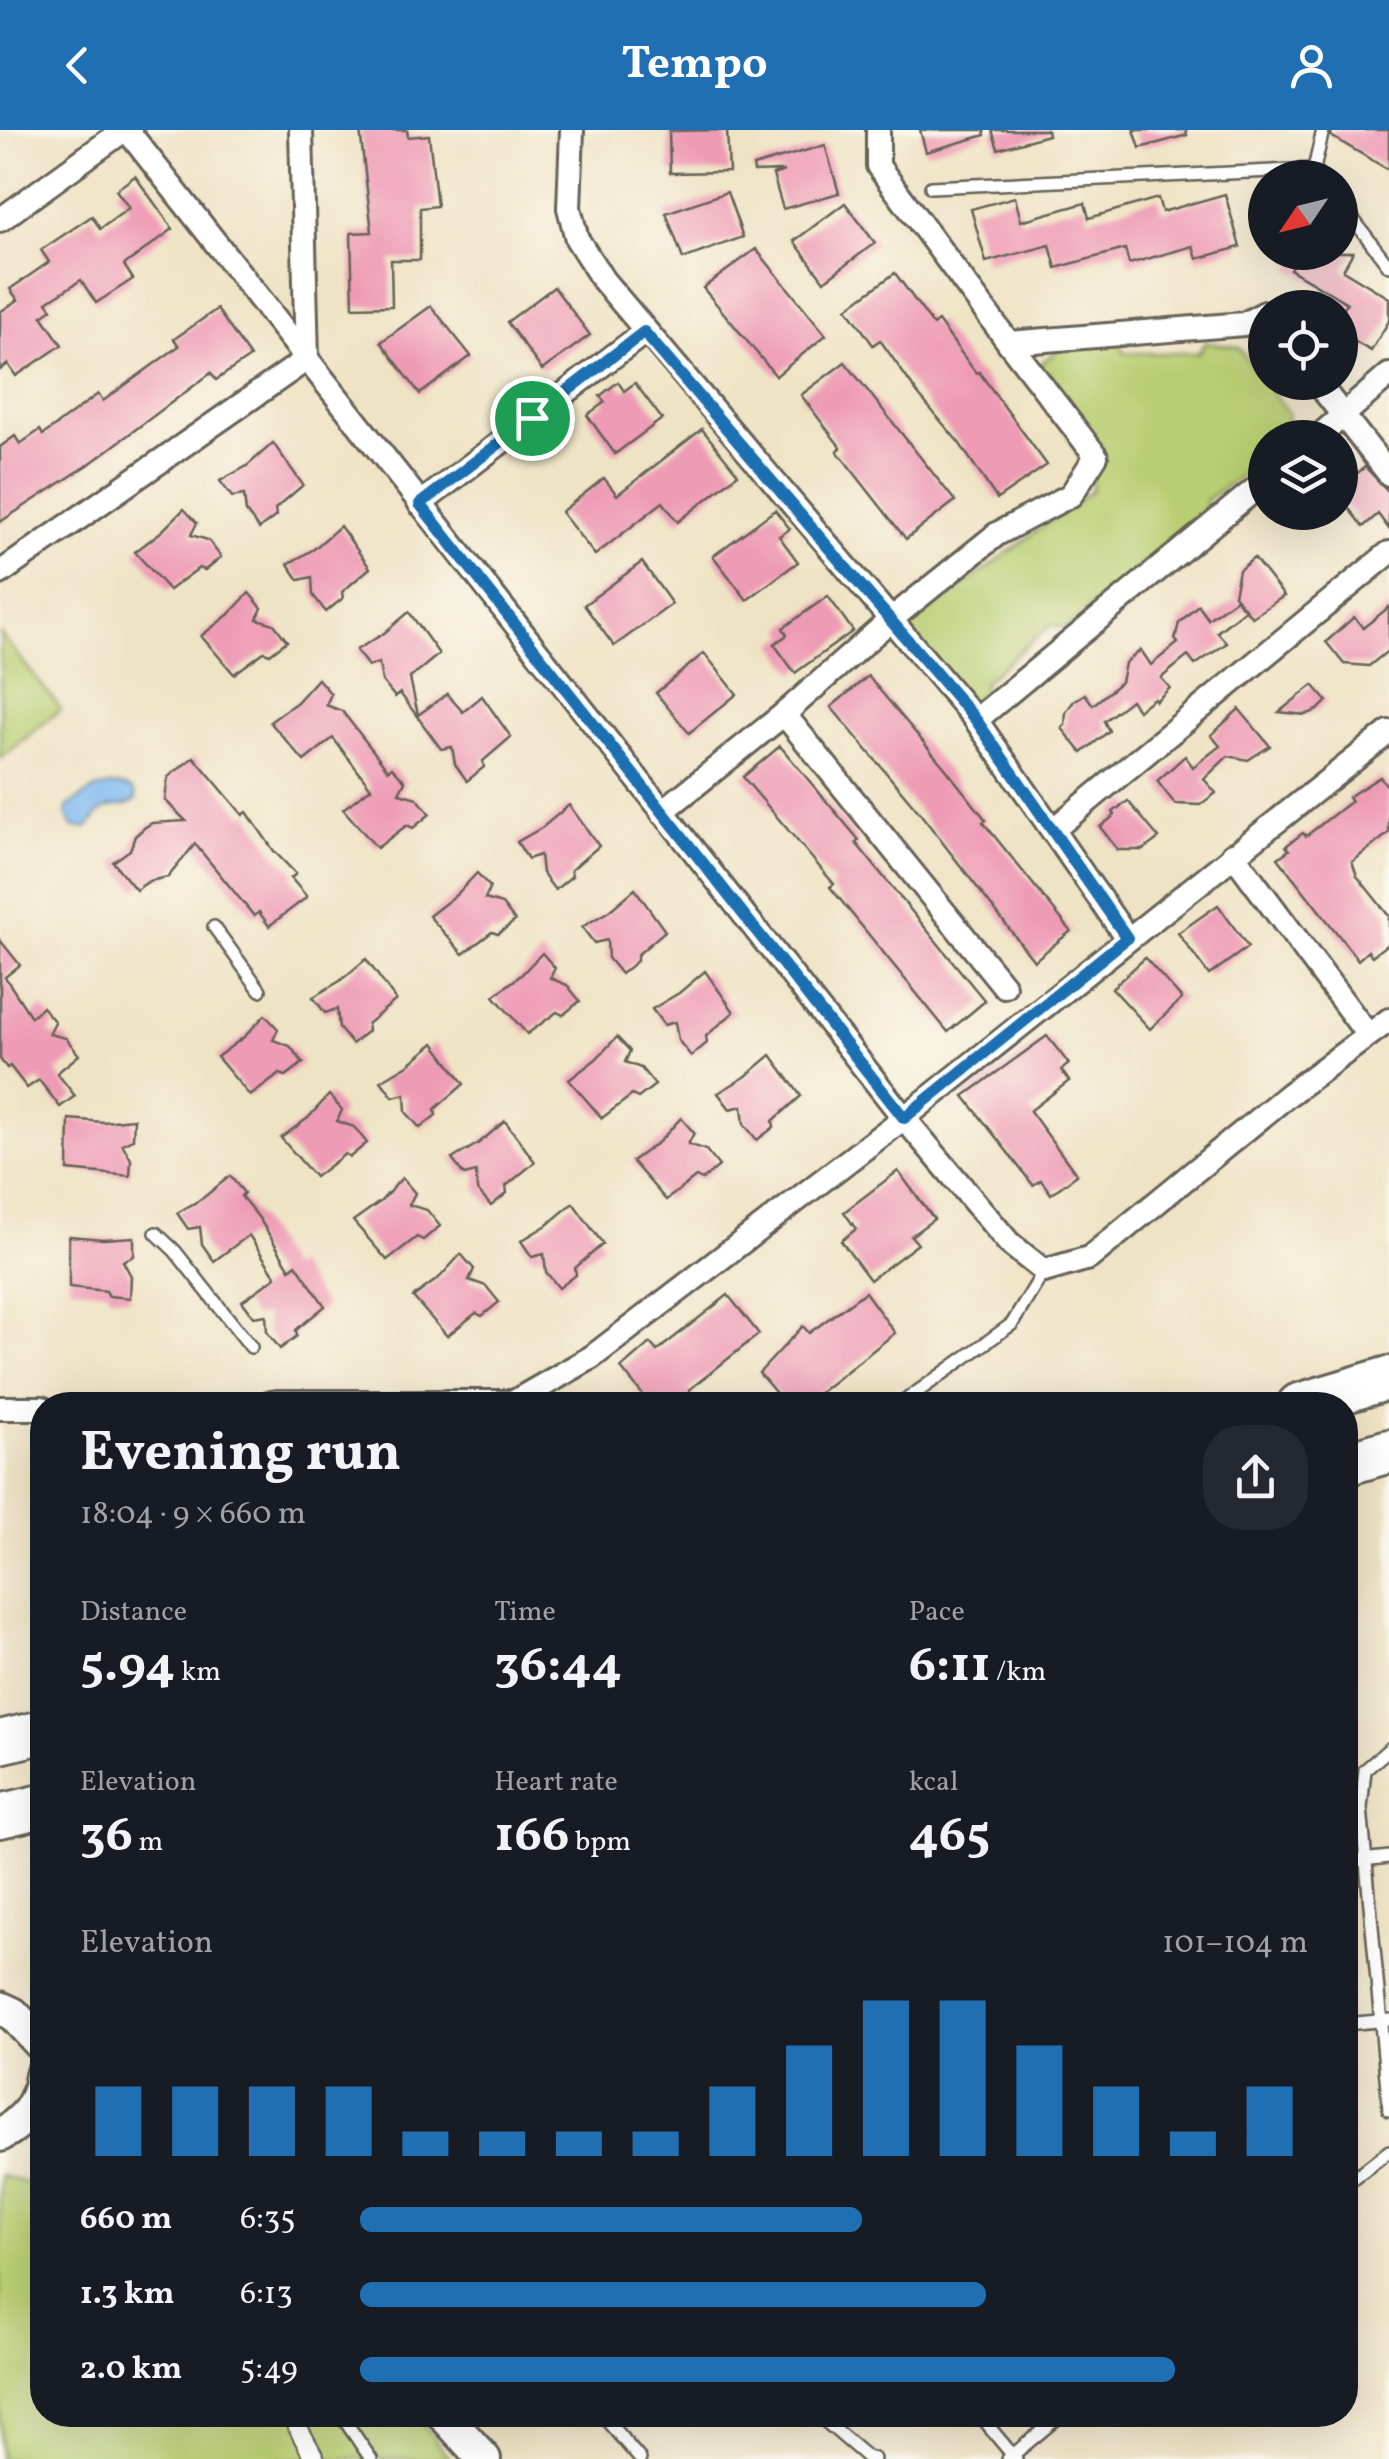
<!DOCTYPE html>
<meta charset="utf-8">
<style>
body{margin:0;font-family:Vollkorn,serif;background:#242831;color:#f1f3f6;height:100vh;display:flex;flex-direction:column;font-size:38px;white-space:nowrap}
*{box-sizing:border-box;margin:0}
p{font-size:32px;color:#9ea1a6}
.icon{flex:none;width:55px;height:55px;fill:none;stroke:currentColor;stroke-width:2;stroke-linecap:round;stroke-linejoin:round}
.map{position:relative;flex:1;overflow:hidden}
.side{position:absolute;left:30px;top:1262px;width:1328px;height:1035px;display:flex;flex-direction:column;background:#171b24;border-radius:40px;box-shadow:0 10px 40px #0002}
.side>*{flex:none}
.needle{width:65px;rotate:235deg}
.tools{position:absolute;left:1248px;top:30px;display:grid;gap:20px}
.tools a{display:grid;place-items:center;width:110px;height:110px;border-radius:50%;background:#171b24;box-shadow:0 10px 40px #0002;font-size:50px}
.pin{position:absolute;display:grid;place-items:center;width:85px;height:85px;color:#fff;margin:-42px;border:5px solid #fff;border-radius:50%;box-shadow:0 2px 10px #0007}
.round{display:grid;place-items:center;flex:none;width:105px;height:105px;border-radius:40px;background:#242831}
.headline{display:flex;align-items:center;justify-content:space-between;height:170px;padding:0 50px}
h1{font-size:55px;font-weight:700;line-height:75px}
.metrics{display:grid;grid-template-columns:repeat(3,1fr);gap:15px;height:170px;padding:10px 50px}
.metrics div{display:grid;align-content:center}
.metrics b{font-size:50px;font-weight:700}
.metrics small{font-size:28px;font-weight:400}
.metrics p{font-size:28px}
.chart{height:280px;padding:20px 50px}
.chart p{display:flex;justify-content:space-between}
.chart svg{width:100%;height:180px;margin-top:10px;stroke:#1f6fb2;stroke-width:6}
ul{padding:0 50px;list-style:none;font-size:32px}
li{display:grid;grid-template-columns:160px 120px 1fr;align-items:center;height:75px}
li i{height:25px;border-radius:12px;background:#1f6fb2}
header{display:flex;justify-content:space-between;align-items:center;height:130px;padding:0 50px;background:#1f6fb2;color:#fff;font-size:45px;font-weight:700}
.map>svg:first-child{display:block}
.green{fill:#b9ce72;stroke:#6a7547;stroke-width:2.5}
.water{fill:#80baf1;stroke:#4e6b86;stroke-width:2.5}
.building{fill:#ee9bb5}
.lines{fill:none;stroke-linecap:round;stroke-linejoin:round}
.service-casing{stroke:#666257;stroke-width:16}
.pedestrian-casing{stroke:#666257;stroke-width:22}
.minor-casing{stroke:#666257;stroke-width:28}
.secondary-casing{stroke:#666257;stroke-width:38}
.motorway-casing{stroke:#666257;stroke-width:48}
.service{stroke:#fff;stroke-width:11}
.pedestrian{stroke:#fff;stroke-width:18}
.minor{stroke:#fff;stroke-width:22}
.secondary{stroke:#fff;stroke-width:32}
.motorway{stroke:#fff;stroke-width:42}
.route-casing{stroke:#fff;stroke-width:20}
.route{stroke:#1f6fb2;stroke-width:12}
</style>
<header><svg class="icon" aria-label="back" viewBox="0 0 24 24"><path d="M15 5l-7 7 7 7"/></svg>Tempo<svg class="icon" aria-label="person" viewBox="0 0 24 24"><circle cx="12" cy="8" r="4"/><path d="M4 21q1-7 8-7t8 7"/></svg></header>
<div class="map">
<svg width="1389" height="2329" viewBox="0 0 1389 2329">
<rect width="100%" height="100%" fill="#fbf7ec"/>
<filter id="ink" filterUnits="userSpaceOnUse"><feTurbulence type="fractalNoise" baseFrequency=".01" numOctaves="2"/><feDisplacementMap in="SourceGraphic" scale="20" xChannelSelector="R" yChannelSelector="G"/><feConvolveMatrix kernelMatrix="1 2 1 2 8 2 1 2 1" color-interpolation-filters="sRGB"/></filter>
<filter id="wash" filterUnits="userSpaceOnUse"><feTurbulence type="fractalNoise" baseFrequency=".0048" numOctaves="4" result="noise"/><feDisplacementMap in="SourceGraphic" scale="40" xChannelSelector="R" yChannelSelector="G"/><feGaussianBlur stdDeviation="2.25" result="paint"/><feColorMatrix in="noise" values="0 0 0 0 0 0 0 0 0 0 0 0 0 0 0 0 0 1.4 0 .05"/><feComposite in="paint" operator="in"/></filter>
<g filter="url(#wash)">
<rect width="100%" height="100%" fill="#efe3c5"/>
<g class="green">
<polygon points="1118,211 1125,223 1198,223 1206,212 1238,217 1288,283 1286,307 1265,308 1265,329 1206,370 1205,384 1065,498 1051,495 983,552 984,562 965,577 905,499 1092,360 1092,350 1033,240 1059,219"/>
<polygon points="0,503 61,579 0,629"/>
<polygon points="0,2045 42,2058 42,2285 416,2285 450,2329 0,2329"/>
</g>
<path class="water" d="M115 655C126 656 136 657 136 670 125 679 115 673 103 680 96 684 93 693 86 698L73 697 66 683 68 676 95 659Z"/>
<g id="blocks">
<g class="building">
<polygon points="360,0 407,0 408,7 429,5 437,76 420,78 420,130 391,130 392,176 353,177 351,103 372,102"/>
<polygon points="727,0 729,42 670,43 669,1"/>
<polygon points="920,0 984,0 985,5 926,22"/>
<polygon points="992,0 1047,0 1048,5 998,19"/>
<polygon points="1134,0 1186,0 1187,5 1140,18"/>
<polygon points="1332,0 1389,0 1389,40 1331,6"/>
<polygon points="825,15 839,63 783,79 773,45 784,41 754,42 753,36"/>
<polygon points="135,46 173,99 124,135 133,149 96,173 81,150 47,172 52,179 42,186 62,215 16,246 8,234 0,240 0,182 18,170 10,159 49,132 41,120 92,86 100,99 129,78 116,60"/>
<polygon points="727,62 743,107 683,129 666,83"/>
<polygon points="1225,64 1240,117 1197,129 1193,116 1129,134 1125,119 1056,138 1050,115 986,132 971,79 1015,67 1021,91 1085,73 1089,88 1158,68 1162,82"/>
<polygon points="845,73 875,113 824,151 794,111"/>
<polygon points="756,119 826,205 776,246 703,158"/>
<polygon points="1300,122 1353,122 1343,140 1389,168 1389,191 1371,221 1340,203 1340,184 1347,173 1290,139"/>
<polygon points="895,143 933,195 938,191 976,243 979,242 1047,335 997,369 960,314 918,264 880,210 873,215 847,178"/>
<polygon points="554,157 590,205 542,240 507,192"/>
<polygon points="431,176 471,226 420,264 381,212"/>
<polygon points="217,179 250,227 216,250 211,243 88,335 0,392 0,317 15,306 20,314 40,300 43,305 98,264 103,271 179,216 174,209"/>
<polygon points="845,232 955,371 906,409 837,321 841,318 801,265"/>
<polygon points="618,252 624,261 635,253 662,289 615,324 587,285 605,272 600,266"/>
<polygon points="702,299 738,344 678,392 663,372 595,425 561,382 604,348 617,365"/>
<polygon points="273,313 303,355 275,379 276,386 259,399 246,382 244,365 232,367 220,351 247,336"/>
<polygon points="1365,337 1389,362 1389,399 1378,384 1363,397 1343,371 1350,349"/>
<polygon points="184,379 197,393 191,405 208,410 221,427 205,440 199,438 169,460 135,422 162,401"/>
<polygon points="775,380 790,399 779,406 798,432 747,470 713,426"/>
<polygon points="340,396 370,438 342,462 343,468 326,482 313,465 312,447 299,450 288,434 314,419"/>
<polygon points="1254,428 1284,466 1252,487 1234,465 1239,440"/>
<polygon points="642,432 672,474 614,516 584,475"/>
<polygon points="249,463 262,478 257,489 274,494 287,511 270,524 264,522 234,544 201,506 228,485"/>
<polygon points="828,466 853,501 795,543 774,514 787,505 783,498"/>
<polygon points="1236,469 1245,480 1217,502 1227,513 1195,535 1188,526 1161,548 1170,558 1156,571 1154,568 1138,580 1131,570 1104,591 1109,601 1082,623 1062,598 1065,595 1066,582 1074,571 1085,564 1093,575 1121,552 1125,533 1141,520 1151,535 1178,513 1175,509 1179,493 1198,475 1208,489"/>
<polygon points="1389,477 1389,520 1369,536 1344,534 1326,512 1354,487 1363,498"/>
<polygon points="409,482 439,524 410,548 418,585 447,564 463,582 482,566 511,607 483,631 484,637 467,651 455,634 452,617 441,619 400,563 395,567 382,551 379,533 368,536 356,520 383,504"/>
<polygon points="704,523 737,564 689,603 656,563"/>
<polygon points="868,546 945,638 986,690 983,692 1071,801 1034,831 919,682 831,577"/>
<polygon points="318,549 331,564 326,575 342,581 388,640 392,637 405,651 399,663 417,668 430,684 413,698 407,695 377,718 343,679 371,658 333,608 304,631 270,592 297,572"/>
<polygon points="1313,555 1327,571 1318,580 1305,585 1279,582"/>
<polygon points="1239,579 1270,616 1248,630 1228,626 1204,649 1216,663 1200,675 1175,674 1157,651 1185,626 1193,637 1220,616 1211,605"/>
<polygon points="780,616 859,710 856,713 985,871 948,902 830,757 834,754 743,647"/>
<polygon points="194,627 243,685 247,682 274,721 296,744 291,748 307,767 269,796 259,782 254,786 195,714 168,747 149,751 136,760 113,732 130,720 135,706 144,698 152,693 186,691 165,670 168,647"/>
<polygon points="1380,647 1389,658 1389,703 1352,732 1357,746 1389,786 1389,813 1372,826 1368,821 1358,830 1278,728 1289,720 1286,716 1303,703 1306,706 1351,671 1348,667"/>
<polygon points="1128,671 1159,708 1143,720 1118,720 1100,697 1115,685 1113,682"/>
<polygon points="569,675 599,716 571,740 572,746 555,760 542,743 540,725 528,729 517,712 543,697"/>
<polygon points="477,743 490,757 485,769 502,774 515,791 498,804 492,802 463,824 429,786 456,765"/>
<polygon points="635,759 665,801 637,825 637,831 621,844 608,828 607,810 594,813 582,797 609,781"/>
<polygon points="1218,775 1248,817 1209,845 1178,803"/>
<polygon points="0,810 20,835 5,847 31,887 42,877 55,892 49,904 66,908 79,925 57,943 75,966 60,977 39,950 27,958 10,936 7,938 0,929"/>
<polygon points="542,823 555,838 550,848 567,855 580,871 563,885 557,882 527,904 494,866 521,845"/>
<polygon points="1145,828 1182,869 1150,899 1112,858"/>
<polygon points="366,829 396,870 367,894 368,901 352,914 339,898 337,879 325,883 313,867 340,851"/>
<polygon points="705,841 734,882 706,906 707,913 691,926 678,910 675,892 664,895 652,879 679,863"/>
<polygon points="265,885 278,899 273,910 290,916 303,933 286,946 280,944 250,966 217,927 244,907"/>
<polygon points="1047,906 1069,934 1061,940 1069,951 1030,981 1077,1045 1051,1064 1041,1050 1033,1055 964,966"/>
<polygon points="617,907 630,921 625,932 641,938 655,955 638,968 632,965 602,988 569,950 596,929"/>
<polygon points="434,913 464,954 435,979 436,985 420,998 406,982 405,964 393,967 381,951 408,935"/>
<polygon points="771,925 801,966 773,991 774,997 757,1010 744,994 742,976 730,979 718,963 745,947"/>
<polygon points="329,965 342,980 337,991 354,997 367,1013 350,1027 345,1024 315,1047 281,1008 308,988"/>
<polygon points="681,988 694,1003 688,1014 706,1020 719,1036 702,1050 696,1047 666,1070 632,1031 660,1011"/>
<polygon points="69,989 103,992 134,989 133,1009 122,1014 131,1029 130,1046 68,1040"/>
<polygon points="505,991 535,1032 506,1056 507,1063 491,1076 477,1060 476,1042 464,1045 452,1029 479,1013"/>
<polygon points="898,1041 934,1089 911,1106 918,1114 870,1150 841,1111 856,1099 844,1082"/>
<polygon points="230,1046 244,1063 241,1066 259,1088 290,1139 296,1134 325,1176 296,1200 297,1206 280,1219 267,1202 266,1185 254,1187 242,1171 276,1147 249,1105 214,1131 202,1114 200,1097 188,1099 177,1083 203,1068"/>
<polygon points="402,1048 415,1063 409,1075 427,1080 440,1096 423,1110 417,1107 387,1130 353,1091 381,1071"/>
<polygon points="573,1073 603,1114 575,1138 576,1145 559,1158 546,1142 544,1124 532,1127 521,1111 547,1095"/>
<polygon points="69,1106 103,1109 134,1107 134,1126 123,1131 131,1146 130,1168 109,1166 106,1161 69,1157"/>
<polygon points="461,1124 474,1139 469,1150 486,1156 499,1172 482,1186 476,1183 447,1206 413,1167 440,1147"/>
<polygon points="865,1162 895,1203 804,1275 786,1275 759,1243 803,1196 809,1203"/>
<polygon points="728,1165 759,1204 689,1260 702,1275 651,1275 621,1238 650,1213 657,1221"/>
</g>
</g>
</g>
<g filter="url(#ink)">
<use href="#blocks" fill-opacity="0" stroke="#666257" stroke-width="2.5"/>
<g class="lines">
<g class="service-casing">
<g id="service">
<polyline points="1321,48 1314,39 1323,0"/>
<polyline points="931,57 1314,39"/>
<polyline points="1340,72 1389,136"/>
<polyline points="214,797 260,860"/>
<polyline points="156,1103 175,1121 251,1217"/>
<polyline points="899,1275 1012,1194 1044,1141"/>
<polyline points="1389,1619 1365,1640 1361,1678 1389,1980"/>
<polyline points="1345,1732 1389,1727"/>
<polyline points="1345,1894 1389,1890"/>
<polyline points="1345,2055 1389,2021"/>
<polyline points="341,2285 371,2329"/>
<polyline points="602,2285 640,2329"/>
<polyline points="818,2285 867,2327 874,2329"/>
<polyline points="979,2285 1016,2329"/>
<polyline points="1008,2329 1061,2285"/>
</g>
</g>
<g class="pedestrian-casing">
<polyline id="pedestrian" points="291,2285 315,2329"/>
</g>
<g class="minor-casing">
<g id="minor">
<polyline points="127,0 904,988 1009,1113 1044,1141 1089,1128 1288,965 1389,890"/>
<polyline points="572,0 569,78 577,109 603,150 976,590 1127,808"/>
<polyline points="878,0 878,36 1009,213 1244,194 1265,183"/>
<polyline points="0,90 124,0"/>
<polyline points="1317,252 1389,344"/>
<polyline points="1317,308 1389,245"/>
<polyline points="420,374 645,202"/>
<polyline points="0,443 307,229 301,0"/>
<polyline points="784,584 1004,856"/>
<polyline points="976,590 1265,351"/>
<polyline points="662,682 784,584 889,491 997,404 1071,365 1096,326 1009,213"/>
<polyline points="1054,699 1389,423"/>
<polyline points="1233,724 1368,905"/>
<polyline points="261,1275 277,1272 514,1272 592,1227 904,988 1389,602"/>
<polyline points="0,1278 42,1278"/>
</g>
</g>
<g class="secondary-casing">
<g id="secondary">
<polyline points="0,1878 13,1884 42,1915"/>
<path d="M0 2005C25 1991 39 1974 42 1945"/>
<polyline points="444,2285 484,2329"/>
</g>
</g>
<g class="motorway-casing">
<g id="motorway">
<polyline points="1299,1275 1389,1248"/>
<polyline points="1345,1334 1389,1321"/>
<polyline points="0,1612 42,1602"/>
<polyline points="0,1686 42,1676"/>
</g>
</g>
<use href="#service" class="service"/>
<use href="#pedestrian" class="pedestrian"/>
<use href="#minor" class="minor"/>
<use href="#secondary" class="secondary"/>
<use href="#motorway" class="motorway"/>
</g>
</g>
<g class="lines" filter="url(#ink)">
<g class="route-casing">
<polygon id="route" points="644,202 976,590 1127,808 904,988 420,374"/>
</g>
<use href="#route" class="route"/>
</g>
</svg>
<div class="tools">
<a><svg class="needle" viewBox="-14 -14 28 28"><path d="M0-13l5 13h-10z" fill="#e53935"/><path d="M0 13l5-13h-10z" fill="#9ea1a6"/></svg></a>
<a><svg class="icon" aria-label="locate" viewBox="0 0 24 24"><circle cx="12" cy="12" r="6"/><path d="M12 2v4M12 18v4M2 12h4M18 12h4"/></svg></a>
<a><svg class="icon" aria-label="layers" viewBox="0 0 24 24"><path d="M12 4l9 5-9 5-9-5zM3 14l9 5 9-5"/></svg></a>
</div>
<div class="pin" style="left:532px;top:288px;background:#1e9e55"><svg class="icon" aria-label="arrive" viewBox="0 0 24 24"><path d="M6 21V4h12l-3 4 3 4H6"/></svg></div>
<section class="side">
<div class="headline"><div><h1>Evening run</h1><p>18:04 · 9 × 660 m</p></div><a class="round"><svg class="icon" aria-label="share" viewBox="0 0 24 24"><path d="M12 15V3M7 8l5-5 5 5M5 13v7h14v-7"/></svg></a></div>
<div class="metrics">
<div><p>Distance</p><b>5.94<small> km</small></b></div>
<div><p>Time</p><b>36:44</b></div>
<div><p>Pace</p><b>6:11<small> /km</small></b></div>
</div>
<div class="metrics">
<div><p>Elevation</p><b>36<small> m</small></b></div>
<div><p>Heart rate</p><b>166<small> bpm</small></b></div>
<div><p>kcal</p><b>465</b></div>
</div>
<div class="chart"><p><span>Elevation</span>101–104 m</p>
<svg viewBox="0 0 160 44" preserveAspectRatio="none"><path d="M5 44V27M15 44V27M25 44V27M35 44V27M45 44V38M55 44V38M65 44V38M75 44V38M85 44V27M95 44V17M105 44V6M115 44V6M125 44V17M135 44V27M145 44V38M155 44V27"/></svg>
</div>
<ul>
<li><b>660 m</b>6:35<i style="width:53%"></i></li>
<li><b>1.3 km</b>6:13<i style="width:66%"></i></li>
<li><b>2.0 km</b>5:49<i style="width:86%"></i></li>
</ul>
</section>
</div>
